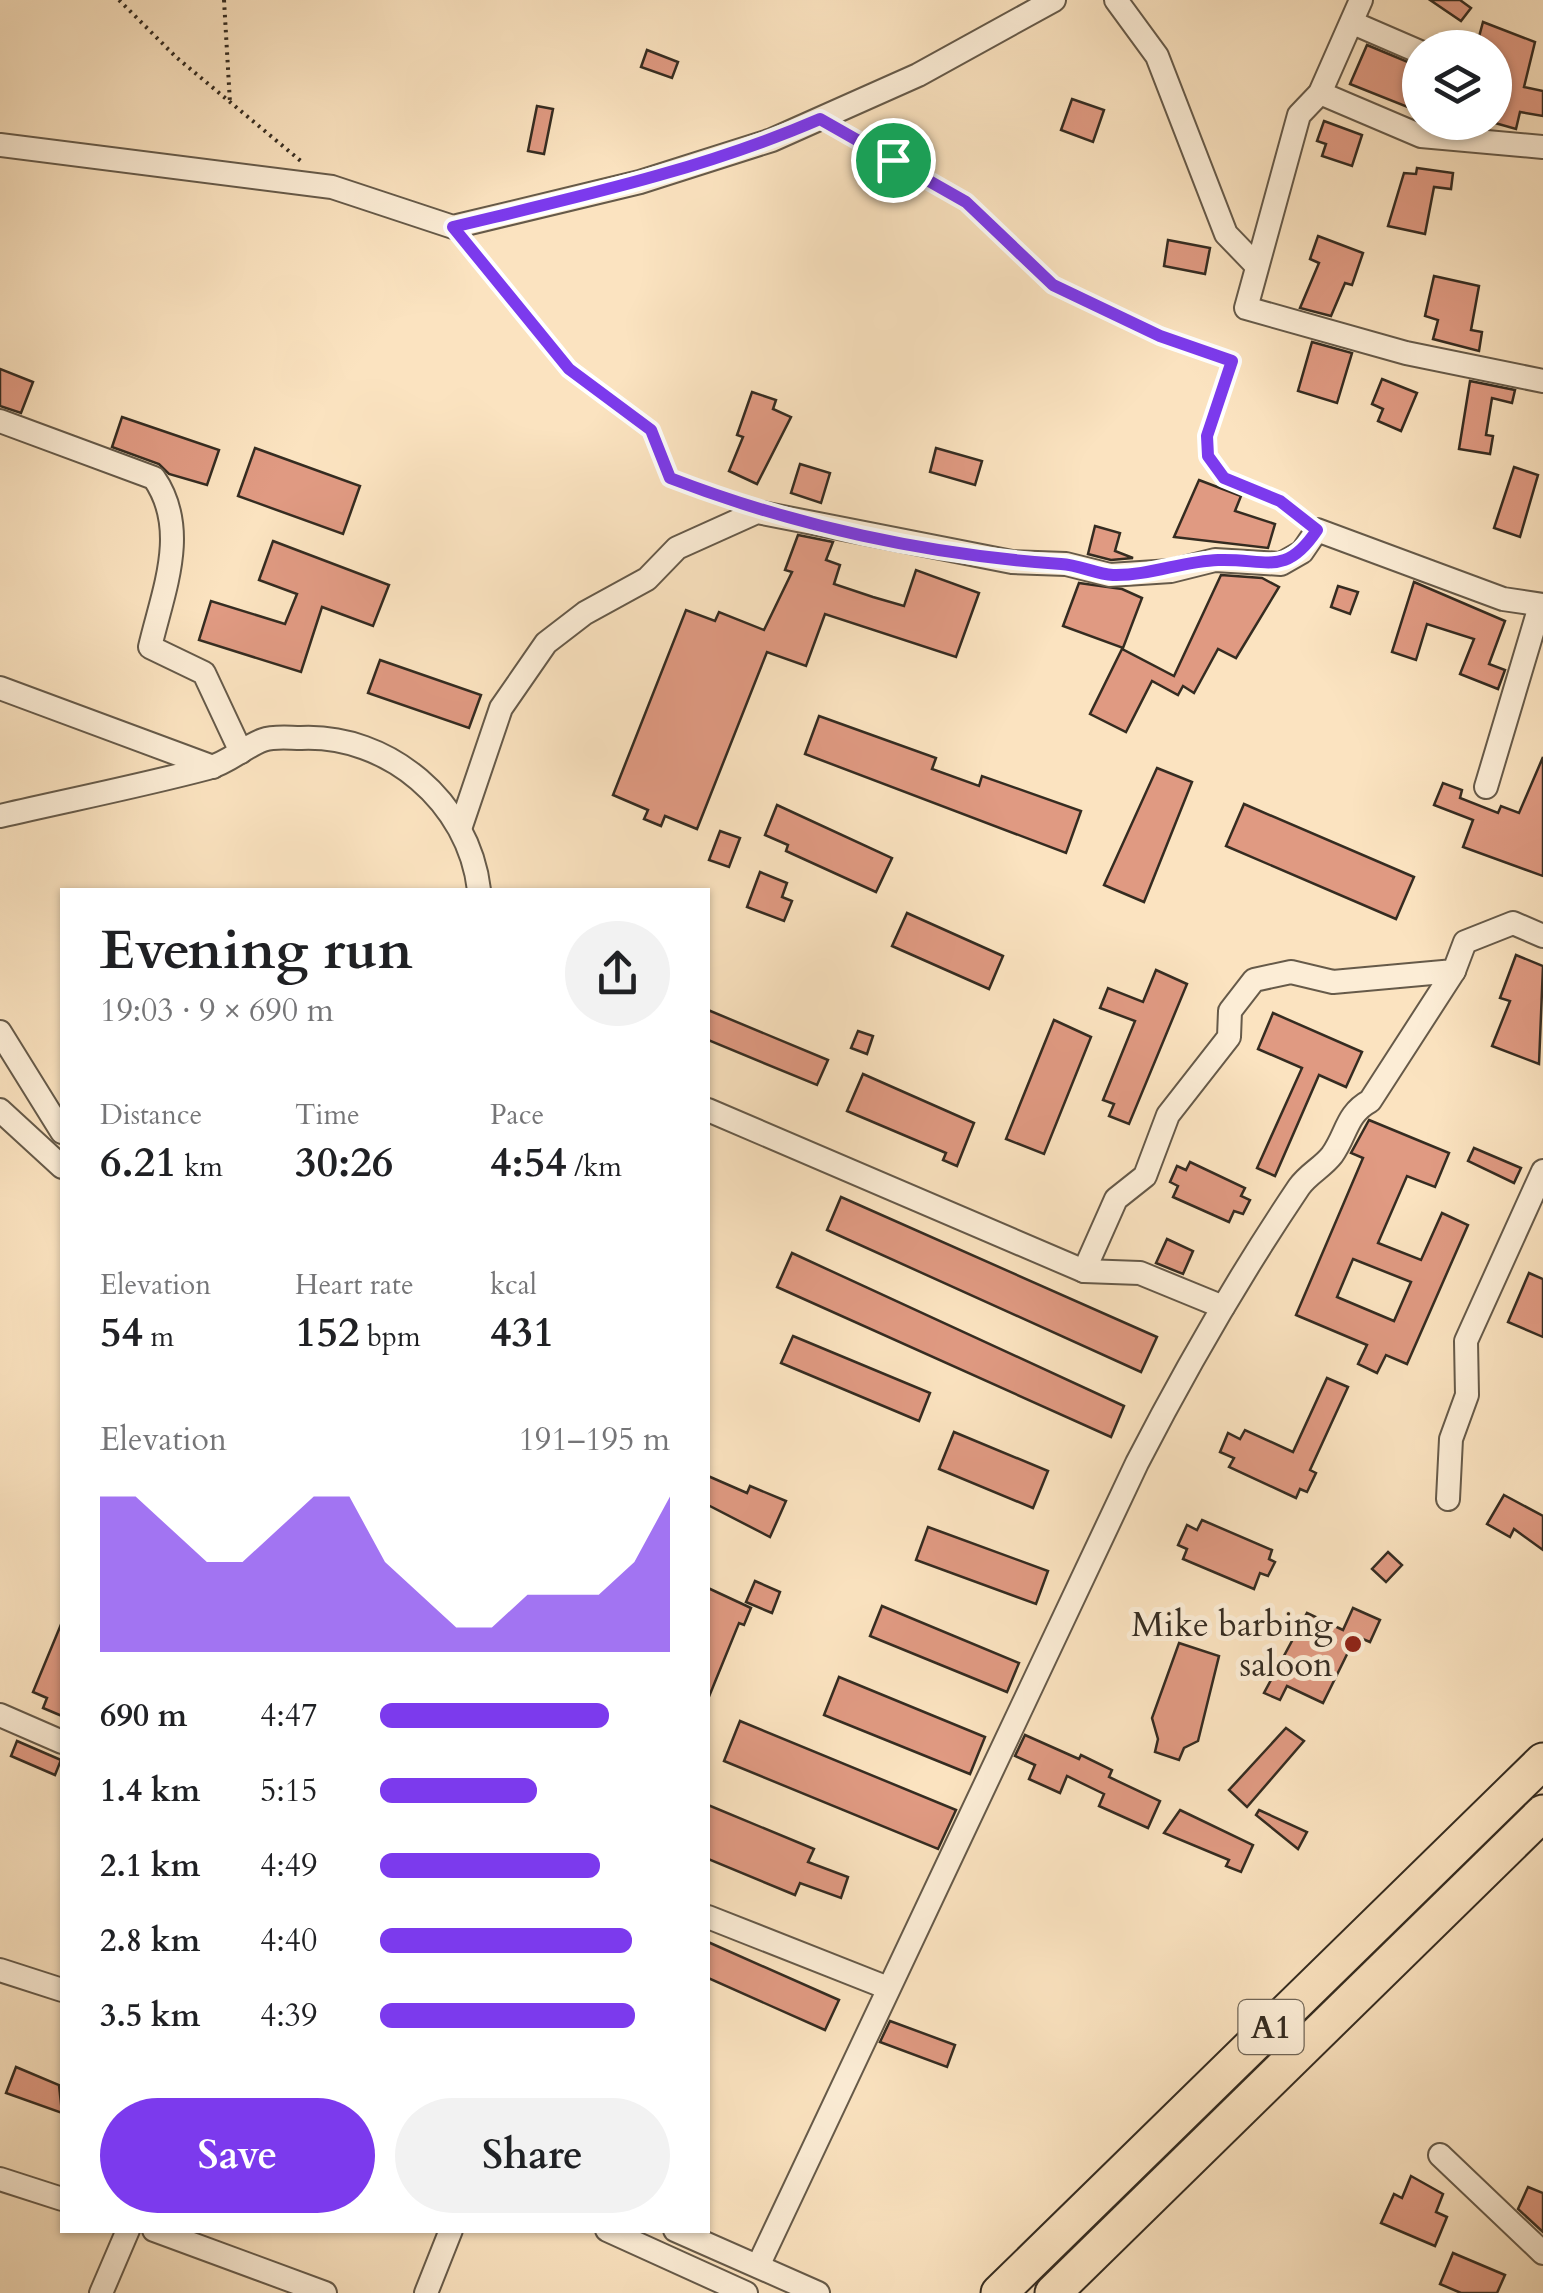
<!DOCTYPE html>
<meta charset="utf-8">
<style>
body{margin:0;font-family:Cardo,serif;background:#f2f2f2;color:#202124;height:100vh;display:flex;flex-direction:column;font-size:38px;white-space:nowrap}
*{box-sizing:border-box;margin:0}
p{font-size:32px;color:#757577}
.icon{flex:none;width:55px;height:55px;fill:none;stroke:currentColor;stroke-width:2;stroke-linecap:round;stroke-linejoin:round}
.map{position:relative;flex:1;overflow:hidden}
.details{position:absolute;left:60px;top:888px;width:650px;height:1345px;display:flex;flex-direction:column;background:#fff;border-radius:0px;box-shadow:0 2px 8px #0004}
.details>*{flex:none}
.buttons{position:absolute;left:1402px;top:30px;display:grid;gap:20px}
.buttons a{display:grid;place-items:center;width:110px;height:110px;border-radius:50%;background:#fff;box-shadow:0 2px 8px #0004;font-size:50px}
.pin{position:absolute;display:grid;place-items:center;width:85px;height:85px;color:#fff;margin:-42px;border:5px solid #fff;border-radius:50%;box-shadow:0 2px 10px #0007}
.round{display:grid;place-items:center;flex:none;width:105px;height:105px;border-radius:52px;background:#f2f2f2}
.summary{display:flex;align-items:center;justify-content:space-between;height:170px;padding:0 40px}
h1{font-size:55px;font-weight:600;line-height:75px}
.figures{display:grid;grid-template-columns:repeat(3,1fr);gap:15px;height:170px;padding:10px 40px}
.figures div{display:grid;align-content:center}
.figures b{font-size:42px;font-weight:600}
.figures small{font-size:28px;font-weight:400}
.figures p{font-size:28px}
.chart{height:280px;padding:20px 40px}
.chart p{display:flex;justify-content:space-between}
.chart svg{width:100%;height:180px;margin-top:10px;fill:#7c3aed;opacity:.7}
.cta{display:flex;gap:20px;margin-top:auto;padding:20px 40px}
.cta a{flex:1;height:115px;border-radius:60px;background:#7c3aed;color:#fff;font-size:40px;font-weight:600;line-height:115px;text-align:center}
.cta a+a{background:#f2f2f2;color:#202124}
ul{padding:0 40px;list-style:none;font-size:32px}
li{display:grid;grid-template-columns:160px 120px 1fr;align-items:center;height:75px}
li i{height:25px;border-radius:12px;background:#7c3aed}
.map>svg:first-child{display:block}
.building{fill:#e09a82;stroke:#352c21;stroke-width:2.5;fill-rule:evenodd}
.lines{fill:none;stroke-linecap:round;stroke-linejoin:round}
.minor-casing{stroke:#665a49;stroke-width:26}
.trunk-casing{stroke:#352c21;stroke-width:39}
.path{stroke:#352c21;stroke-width:4;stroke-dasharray:2.5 5;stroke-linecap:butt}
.minor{stroke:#fcedd6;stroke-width:22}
.trunk{stroke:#fbe3c0;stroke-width:35}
.route-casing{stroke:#fff;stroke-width:20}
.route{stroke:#7c3aed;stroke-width:12}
.poi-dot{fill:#8f2418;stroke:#fcedd6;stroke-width:4}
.labels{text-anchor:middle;stroke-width:10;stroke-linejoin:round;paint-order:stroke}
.shield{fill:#fcedd6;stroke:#716657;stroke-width:2.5}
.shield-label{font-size:32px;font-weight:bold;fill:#352c21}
.poi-label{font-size:35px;fill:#352c21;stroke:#fcedd6;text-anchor:end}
</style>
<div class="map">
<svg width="1543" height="2293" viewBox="0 0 1543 2293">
<rect width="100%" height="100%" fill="#fbe3c0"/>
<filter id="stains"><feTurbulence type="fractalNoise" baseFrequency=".002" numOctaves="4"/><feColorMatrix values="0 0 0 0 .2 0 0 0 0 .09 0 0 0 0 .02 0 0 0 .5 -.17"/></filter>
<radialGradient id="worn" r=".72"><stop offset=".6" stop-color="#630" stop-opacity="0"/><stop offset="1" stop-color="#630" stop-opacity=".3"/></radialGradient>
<g class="building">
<polygon points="1430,0 1460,0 1471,8 1461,21"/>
<polygon points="1483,22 1535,42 1524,87 1543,91 1543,116 1520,112 1516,129 1495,123 1495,48 1476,48"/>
<polygon points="1367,45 1420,67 1420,112 1350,84"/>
<polygon points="647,50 678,62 672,78 641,67"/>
<polygon points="1072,99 1104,110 1093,142 1061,130"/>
<polygon points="537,106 553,109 544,154 528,151"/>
<polygon points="1324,121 1362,135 1352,166 1322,156 1326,144 1317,141"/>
<polygon points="1417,168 1453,173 1451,189 1434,187 1425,234 1388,226 1404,173 1416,174"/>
<polygon points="1318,236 1363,253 1352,285 1345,283 1331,316 1300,308 1319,263 1310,259"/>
<polygon points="1168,240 1210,248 1205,274 1164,266"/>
<polygon points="1434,276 1479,286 1471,330 1482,332 1479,351 1433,339 1438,320 1425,316"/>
<polygon points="1312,342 1352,353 1337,403 1298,391"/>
<polygon points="0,369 33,382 21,413 0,406"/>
<polygon points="1382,379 1417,393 1401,431 1378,421 1383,409 1372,404"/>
<polygon points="1470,381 1515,390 1512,403 1492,398 1486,435 1493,436 1490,454 1459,449"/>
<polygon points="752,392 776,400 773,409 791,417 757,484 729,471 743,437 737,435"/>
<polygon points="122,417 219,450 207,485 169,474 159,464 112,447"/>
<polygon points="255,448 360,486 343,534 238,496"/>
<polygon points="936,448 982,461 975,485 930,472"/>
<polygon points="800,464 830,473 821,503 791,493"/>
<polygon points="1514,467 1538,475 1520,537 1494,528"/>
<polygon points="1199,480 1241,496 1235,511 1275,524 1268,548 1174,537"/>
<polygon points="1095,526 1120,533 1115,551 1133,558 1111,560 1088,554"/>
<polygon points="798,535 833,542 826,560 840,565 834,584 873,597 904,606 916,570 979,593 956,657 825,614 806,666 767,652 697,829 665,816 661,826 644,819 648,810 613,795 686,610 715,621 719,612 764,630 792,572 785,570"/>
<polygon points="273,541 389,585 373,626 322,607 301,672 199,640 211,601 285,624 297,594 259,580"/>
<polygon points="1221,575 1262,578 1279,587 1236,658 1218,649 1194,693 1183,686 1178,695 1152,681 1126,732 1090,714 1122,649 1174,676"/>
<polygon points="1414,582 1505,621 1489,664 1505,670 1498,689 1460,674 1474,639 1427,624 1416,660 1392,652"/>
<polygon points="1079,583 1122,589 1142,598 1123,648 1063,626"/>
<polygon points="1338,586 1358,592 1350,614 1331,607"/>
<polygon points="380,660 481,695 469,728 368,693"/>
<polygon points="819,716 936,758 932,769 979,786 982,776 1081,811 1066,853 805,754"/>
<polygon points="1543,757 1543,876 1463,847 1473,820 1434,805 1443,783 1462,790 1460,798 1498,813 1501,806 1519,813"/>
<polygon points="1157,768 1192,782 1144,902 1104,885"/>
<polygon points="1244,804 1414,877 1396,919 1226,846"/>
<polygon points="777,805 892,858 876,892 786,851 788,845 765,835"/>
<polygon points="720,831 740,838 729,867 709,860"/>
<polygon points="760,872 787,883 782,897 792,901 784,921 747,907"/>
<polygon points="907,913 1003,956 989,989 892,946"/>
<polygon points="1516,955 1543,966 1539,1064 1492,1046 1510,1001 1500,998"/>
<polygon points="1156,970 1187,984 1129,1124 1109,1116 1114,1104 1103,1100 1135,1021 1100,1008 1108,988 1143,1002"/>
<polygon points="708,1010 828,1060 817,1085 708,1040"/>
<polygon points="1273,1013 1362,1052 1346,1087 1319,1075 1275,1176 1257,1168 1302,1068 1258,1049"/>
<polygon points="1054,1020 1091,1037 1044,1154 1006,1139"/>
<polygon points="858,1031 873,1036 867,1054 851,1048"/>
<polygon points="863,1074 974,1123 957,1166 943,1160 946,1153 847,1111"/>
<path d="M1369 1120 1449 1153 1435 1187 1407 1176 1378 1243 1421 1260 1442 1213 1468 1225 1407 1364 1386 1355 1377 1373 1358 1364 1367 1345 1296 1315 1363 1158 1351 1153ZM1353 1259 1411 1282 1394 1321 1337 1297Z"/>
<polygon points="1474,1148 1521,1168 1514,1183 1468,1161"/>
<polygon points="1190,1162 1245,1188 1241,1196 1250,1200 1243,1214 1234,1211 1229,1222 1173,1197 1178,1186 1170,1182 1177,1166 1186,1170"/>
<polygon points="841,1197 1157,1337 1141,1372 827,1230"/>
<polygon points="1167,1239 1193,1251 1183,1274 1156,1263"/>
<polygon points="792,1253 1124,1406 1111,1437 777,1287"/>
<polygon points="1529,1273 1543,1279 1543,1337 1508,1322"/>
<polygon points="793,1336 930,1393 919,1421 781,1363"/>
<polygon points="1327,1378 1348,1387 1310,1470 1316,1473 1307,1492 1300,1489 1296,1498 1229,1467 1234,1458 1220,1452 1228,1433 1240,1439 1245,1430 1293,1452"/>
<polygon points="954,1432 1048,1471 1033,1508 939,1469"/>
<polygon points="708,1476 747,1493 750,1486 786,1501 770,1537 708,1505"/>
<polygon points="1504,1495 1543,1516 1543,1550 1514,1529 1510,1537 1487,1524"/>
<polygon points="1202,1520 1272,1550 1269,1559 1275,1562 1268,1576 1260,1573 1254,1589 1183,1559 1187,1549 1178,1545 1187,1525 1197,1530"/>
<polygon points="928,1527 1048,1571 1036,1604 916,1560"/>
<polygon points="1388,1552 1402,1565 1386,1582 1372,1569"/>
<polygon points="755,1581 780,1592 772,1613 746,1602"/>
<polygon points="708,1588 751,1608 744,1625 739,1623 708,1699"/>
<polygon points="882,1606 1019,1663 1007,1692 870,1636"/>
<polygon points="1353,1608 1380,1620 1370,1642 1356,1636 1323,1703 1287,1686 1280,1700 1264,1693 1307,1613 1343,1630"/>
<polygon points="62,1622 62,1716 43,1708 47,1698 33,1692"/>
<polygon points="1179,1643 1219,1656 1198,1741 1184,1748 1179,1760 1155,1752 1158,1739 1152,1718"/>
<polygon points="839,1677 985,1737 970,1774 824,1715"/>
<polygon points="740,1721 956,1810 938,1849 724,1761"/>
<polygon points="1286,1728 1304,1741 1247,1807 1229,1790"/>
<polygon points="1025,1735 1079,1759 1081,1755 1112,1770 1109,1777 1160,1801 1148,1828 1099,1806 1104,1794 1067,1776 1060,1793 1029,1779 1035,1765 1015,1756"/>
<polygon points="17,1741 61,1760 55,1775 11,1756"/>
<polygon points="708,1805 814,1849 808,1862 848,1877 841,1898 800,1883 795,1895 708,1859"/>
<polygon points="1180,1810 1253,1845 1241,1872 1226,1866 1229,1860 1164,1833"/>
<polygon points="1259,1810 1307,1832 1298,1849 1256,1815"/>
<polygon points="708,1942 839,2000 825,2030 708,1978"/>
<polygon points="890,2021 955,2045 947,2067 880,2042"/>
<polygon points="16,2067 59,2085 62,2113 6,2093"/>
<polygon points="1411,2176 1443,2194 1436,2212 1447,2217 1435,2246 1381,2223 1394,2194 1402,2198"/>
<polygon points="1528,2187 1543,2193 1543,2232 1518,2209"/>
<polygon points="1453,2253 1505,2275 1497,2293 1461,2293 1440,2284"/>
</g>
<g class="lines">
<g class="minor-casing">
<g id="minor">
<polyline points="1116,0 1157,56 1226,234 1255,264"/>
<polyline points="1361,0 1320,93 1299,115 1246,308 1406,353 1543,381"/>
<polyline points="1353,23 1420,52"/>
<polyline points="1320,93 1421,136 1543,147"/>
<polyline points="0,145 332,187 453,227 640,182 772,140 918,75 1054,0"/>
<path d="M0 421 154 478C190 530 163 591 150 647L204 673 241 752"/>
<polyline points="0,688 213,767"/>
<polyline points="1486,787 1540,606"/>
<path d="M0 816C69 800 140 786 208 768 228 763 244 747 263 740 274 736 289 738 301 738 388 734 469 802 479 890"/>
<polyline points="461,826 501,708 546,643 585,613 647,579 677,548 757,512 1012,562 1066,564 1110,575 1171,571 1215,560 1281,564 1302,552 1317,530 1503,599 1543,605"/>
<polyline points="0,1032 62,1132"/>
<polyline points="0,1110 62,1167"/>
<polyline points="708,1110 1084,1271 1140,1273 1223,1307"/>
<polyline points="1084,1271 1116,1199 1145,1176 1168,1115 1229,1037 1230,1011 1254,980 1291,972 1333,982 1454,971 1465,942 1513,923 1543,936"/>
<polyline points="1448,1499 1451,1439 1467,1395 1466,1341 1543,1171"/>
<polyline points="0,1715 62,1742"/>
<polyline points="708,1917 888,1988"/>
<polyline points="0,1970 62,1990"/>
<polyline points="1440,2155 1543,2253"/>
<polyline points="0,2179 62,2199"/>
<polyline points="154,2230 325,2293"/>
<polyline points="607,2230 746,2293"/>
<polyline points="675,2230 818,2293"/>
<path d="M758 2266 1137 1463C1186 1368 1239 1276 1299 1187 1308 1174 1323 1167 1332 1155 1347 1134 1346 1114 1370 1101L1454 971"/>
<polyline points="101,2293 128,2230"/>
<polyline points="426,2293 451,2230"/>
</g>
</g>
<g class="trunk-casing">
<g id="trunk">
<polyline points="999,2293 1543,1761"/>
<polyline points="1053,2293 1543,1813"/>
</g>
</g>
<g class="path">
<polyline points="119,0 176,57 302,162"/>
<polyline points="224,0 230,103"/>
<path d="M843 132 966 202 1053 285 1160 335 1233 361C1221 394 1188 450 1225 478 1247 495 1278 500 1301 518"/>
<polyline points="469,246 569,369 651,430 670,478 729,501"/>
</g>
<use href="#minor" class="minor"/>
<use href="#trunk" class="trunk"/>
</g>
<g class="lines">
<g class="route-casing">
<path id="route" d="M820 119 966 202 1053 285 1160 336 1232 361 1207 436 1208 456 1224 478 1280 501 1317 530C1285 578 1266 558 1218 560 1183 561 1149 576 1113 575 1096 574 1079 565 1061 564 929 555 794 526 670 478L651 430 569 369 453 227C577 197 702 170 820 119Z"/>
</g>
<use href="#route" class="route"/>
</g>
<circle class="poi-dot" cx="1353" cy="1644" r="10"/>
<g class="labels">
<rect class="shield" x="1238.5" y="2000" width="65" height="54" rx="8"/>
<g class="shield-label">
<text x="1271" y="2038">A1</text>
</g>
<g class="poi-label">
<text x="1333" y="1636">Mike barbing<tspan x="1333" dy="40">saloon</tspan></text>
</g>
</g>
<rect width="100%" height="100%" filter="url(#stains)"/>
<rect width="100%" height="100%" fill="url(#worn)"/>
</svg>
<div class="buttons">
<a><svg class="icon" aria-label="layers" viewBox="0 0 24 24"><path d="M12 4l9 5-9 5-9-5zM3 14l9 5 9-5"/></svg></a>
</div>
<div class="pin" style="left:893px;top:160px;background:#1e9e55"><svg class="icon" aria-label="arrive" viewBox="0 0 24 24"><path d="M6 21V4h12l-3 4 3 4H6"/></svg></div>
<section class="details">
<div class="summary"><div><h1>Evening run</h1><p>19:03 · 9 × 690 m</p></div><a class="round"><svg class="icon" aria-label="share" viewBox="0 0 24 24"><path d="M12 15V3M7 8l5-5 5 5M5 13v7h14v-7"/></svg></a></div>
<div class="figures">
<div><p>Distance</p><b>6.21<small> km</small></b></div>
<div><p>Time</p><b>30:26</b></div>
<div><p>Pace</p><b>4:54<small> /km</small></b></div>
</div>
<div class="figures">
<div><p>Elevation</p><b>54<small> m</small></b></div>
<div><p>Heart rate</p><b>152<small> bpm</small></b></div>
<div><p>kcal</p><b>431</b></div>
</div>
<div class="chart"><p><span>Elevation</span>191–195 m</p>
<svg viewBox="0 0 160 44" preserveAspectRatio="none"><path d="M0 44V6L10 6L20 14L30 22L40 22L50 14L60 6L70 6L80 22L90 30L100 38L110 38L120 30L130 30L140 30L150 22L160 6V44z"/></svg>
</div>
<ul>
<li><b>690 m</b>4:47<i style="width:79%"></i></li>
<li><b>1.4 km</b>5:15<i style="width:54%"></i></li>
<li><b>2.1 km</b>4:49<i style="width:76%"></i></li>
<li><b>2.8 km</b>4:40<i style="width:87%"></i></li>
<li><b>3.5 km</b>4:39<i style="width:88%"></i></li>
</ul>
<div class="cta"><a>Save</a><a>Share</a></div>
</section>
</div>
